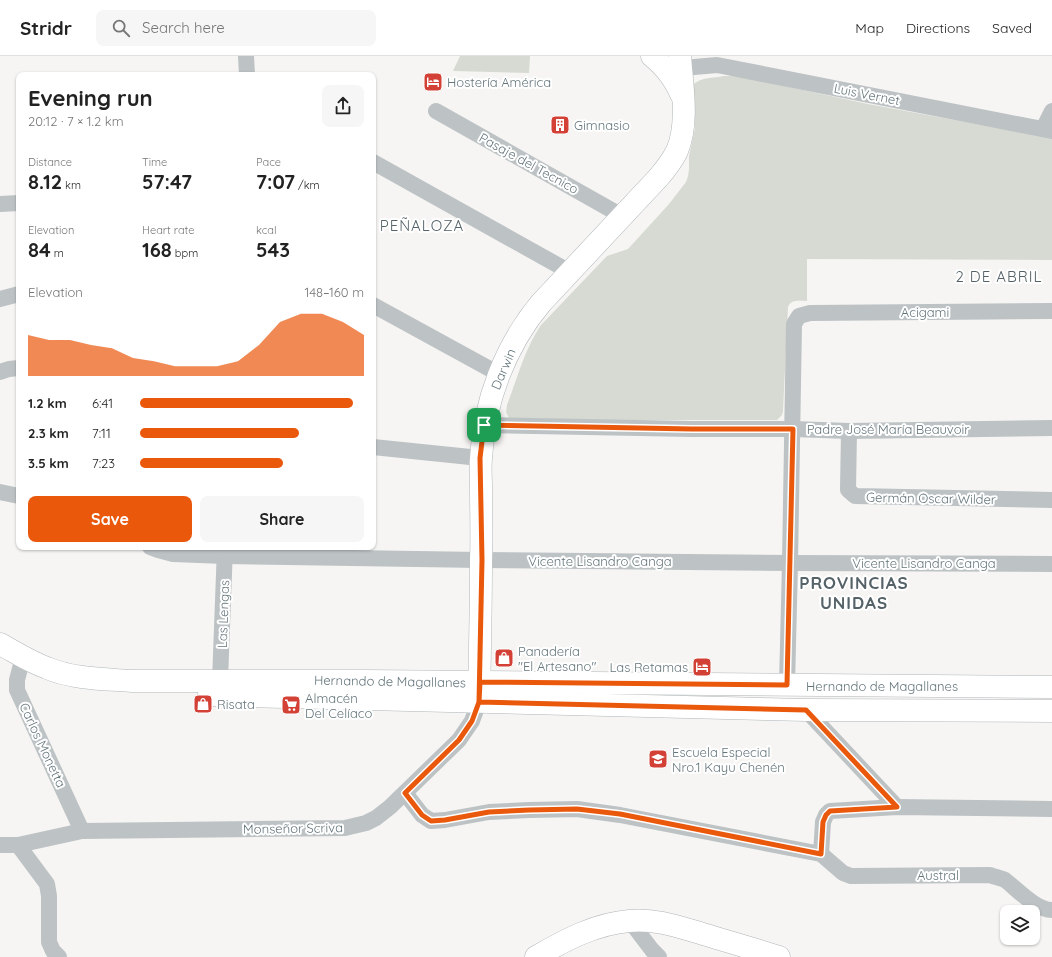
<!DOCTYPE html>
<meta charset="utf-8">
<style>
body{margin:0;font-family:Quicksand,sans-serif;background:#f6f6f6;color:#222;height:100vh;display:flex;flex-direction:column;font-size:15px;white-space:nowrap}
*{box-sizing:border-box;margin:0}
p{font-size:13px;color:#767676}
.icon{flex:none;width:22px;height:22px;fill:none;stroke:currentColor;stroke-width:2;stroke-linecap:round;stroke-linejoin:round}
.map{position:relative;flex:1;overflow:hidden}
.side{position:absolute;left:16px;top:16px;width:360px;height:478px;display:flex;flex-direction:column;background:#fff;border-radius:8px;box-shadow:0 1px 3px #0004}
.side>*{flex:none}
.tools{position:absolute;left:1000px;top:849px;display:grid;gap:8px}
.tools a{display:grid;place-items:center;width:40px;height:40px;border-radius:8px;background:#fff;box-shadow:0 1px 3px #0004;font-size:20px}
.pin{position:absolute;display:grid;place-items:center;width:34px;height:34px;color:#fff;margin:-17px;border-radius:8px;box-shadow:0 2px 6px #0006}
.round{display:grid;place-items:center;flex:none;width:42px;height:42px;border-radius:8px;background:#f6f6f6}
.summary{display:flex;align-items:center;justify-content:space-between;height:68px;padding:0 12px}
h1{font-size:22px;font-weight:700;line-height:30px}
.figures{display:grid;grid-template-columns:repeat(3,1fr);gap:6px;height:68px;padding:4px 12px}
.figures div{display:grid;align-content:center}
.figures b{font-size:20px;font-weight:700}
.figures small{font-size:11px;font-weight:400}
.figures p{font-size:11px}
.chart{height:112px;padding:8px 12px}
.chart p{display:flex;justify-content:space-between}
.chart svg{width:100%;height:72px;margin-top:4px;fill:#ea580c;opacity:.7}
.action{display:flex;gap:8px;margin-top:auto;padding:8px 12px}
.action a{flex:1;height:46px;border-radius:8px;background:#ea580c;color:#fff;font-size:16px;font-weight:700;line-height:46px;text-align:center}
.action a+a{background:#f6f6f6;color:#222}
ul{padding:0 12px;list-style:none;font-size:13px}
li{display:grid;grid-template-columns:64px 48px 1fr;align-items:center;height:30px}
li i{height:10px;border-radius:5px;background:#ea580c}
header{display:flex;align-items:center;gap:24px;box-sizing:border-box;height:56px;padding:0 20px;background:#fff;border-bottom:1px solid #e0e0e0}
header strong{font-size:19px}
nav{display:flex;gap:22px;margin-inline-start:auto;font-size:14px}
.search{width:280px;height:36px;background:#f6f6f6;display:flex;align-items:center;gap:10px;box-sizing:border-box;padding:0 14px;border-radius:8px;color:#767676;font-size:15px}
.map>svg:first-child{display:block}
.green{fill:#d7dad2}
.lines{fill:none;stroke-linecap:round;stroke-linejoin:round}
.secondary-casing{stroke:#b0b6b9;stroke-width:23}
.trunk-casing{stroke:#b1b5b7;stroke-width:23}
.minor{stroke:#bdc2c4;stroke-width:16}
.secondary{stroke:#fff;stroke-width:22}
.trunk{stroke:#fff;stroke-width:22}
.route-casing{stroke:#fff;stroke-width:8}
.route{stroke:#ea580c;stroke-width:5}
.labels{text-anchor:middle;stroke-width:4;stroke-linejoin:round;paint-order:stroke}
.poi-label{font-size:13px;fill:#64757b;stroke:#fff;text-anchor:start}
.street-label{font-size:13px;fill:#64757b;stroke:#fff}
.quarter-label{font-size:15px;letter-spacing:1px;fill:#556267;stroke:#fff}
.district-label{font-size:17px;font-weight:bold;letter-spacing:1px;fill:#556267;stroke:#fff}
</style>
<header>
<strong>Stridr</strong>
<div class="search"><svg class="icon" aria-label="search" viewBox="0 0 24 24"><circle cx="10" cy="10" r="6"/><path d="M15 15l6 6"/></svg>Search here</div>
<nav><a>Map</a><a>Directions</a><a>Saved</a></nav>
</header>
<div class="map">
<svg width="1052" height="901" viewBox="0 0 1052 901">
<rect width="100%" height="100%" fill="#f6f5f3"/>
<g class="green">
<polygon points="460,0 530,0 529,17 453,15"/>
<path d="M724 20H733L742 21 868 48 1052 82V204L807 203V245C799 245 791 243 788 251L783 355 782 359 777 364H516L509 362 506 356 507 349C517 323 525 292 541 269L607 200 628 193 669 148 686 126 688 120 689 113V100L695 72 692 30C699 21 714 22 724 20Z"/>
</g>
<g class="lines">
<g class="secondary-casing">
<g id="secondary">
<path d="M652 0C666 12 673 21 681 38"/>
<path d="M0 588C15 596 30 606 47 612 73 623 104 623 132 625H364L1052 631"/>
<polyline points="209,639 806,654 1052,655"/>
<path d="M479 641C480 595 481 550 481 505 482 480 481 456 481 432 481 422 480 412 481 402 484 346 505 290 541 247L658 122C665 114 672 105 677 95 689 67 682 29 680 0"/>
</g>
</g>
<g class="trunk-casing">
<path id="trunk" d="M536 901C565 884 595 868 629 865 654 862 679 871 703 878 729 886 754 893 779 901"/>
</g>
<g class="minor">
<polyline points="246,0 247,19"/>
<polyline points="681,14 694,11 717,9 1052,75"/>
<polyline points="436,55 622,160"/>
<polyline points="1043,73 1052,55"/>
<polyline points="373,106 570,216"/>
<polyline points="0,148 19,147"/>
<polyline points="0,243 19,238"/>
<polyline points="373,249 499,318"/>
<polyline points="0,316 9,313 19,312"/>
<polyline points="484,369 692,373 793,373 849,375 1052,372"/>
<polyline points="849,375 848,434 855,440 1052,444"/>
<polyline points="373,391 480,402"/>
<polyline points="0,436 19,440"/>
<polyline points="150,491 158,494 173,498 225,500 481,504 790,507 1052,508"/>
<polyline points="23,601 17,624 17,634 82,775"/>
<polyline points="220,625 225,491"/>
<polyline points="787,629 790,507 794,268 799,260 810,257 1052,255"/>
<polyline points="806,654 897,751"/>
<path d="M405 737 422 759 431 765 445 764 489 756 529 754 577 753 620 759 821 798 843 817 851 820 990 819C995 821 1001 822 1005 824 1018 834 1036 854 1052 854"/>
<polyline points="0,789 18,789 82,775 345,772 366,767 376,762 390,751 459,684 472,665 479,646"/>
<polyline points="18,789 47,828 49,840 49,886 53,895 59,901"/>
<polyline points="821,798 823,766 826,759 830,755 897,751 1052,753"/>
<polyline points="630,865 652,894 659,901"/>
</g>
<use href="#secondary" class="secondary"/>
<use href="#trunk" class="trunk"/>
</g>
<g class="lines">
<g class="route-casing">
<polyline id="route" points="484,369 480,402 482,504 479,646 472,665 459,684 405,737 422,759 431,765 445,764 489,756 529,754 577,753 620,758 821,798 823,766 826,759 830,755 897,751 806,654 479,646 480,626 787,629 793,373 692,373 484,369"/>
</g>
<use href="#route" class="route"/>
</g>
<defs>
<g id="hotel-square" transform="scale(1)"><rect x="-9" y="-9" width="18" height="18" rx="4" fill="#d34136" stroke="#fff"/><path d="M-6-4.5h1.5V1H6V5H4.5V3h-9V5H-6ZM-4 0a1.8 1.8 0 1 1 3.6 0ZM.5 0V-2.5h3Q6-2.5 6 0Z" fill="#fff"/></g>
<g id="building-square" transform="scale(1)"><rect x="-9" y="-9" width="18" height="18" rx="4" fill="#d34136" stroke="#fff"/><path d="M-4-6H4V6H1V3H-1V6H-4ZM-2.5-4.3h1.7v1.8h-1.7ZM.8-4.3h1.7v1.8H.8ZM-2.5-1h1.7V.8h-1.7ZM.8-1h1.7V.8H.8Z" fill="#fff"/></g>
<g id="shop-square" transform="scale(1)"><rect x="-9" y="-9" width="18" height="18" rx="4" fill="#d34136" stroke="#fff"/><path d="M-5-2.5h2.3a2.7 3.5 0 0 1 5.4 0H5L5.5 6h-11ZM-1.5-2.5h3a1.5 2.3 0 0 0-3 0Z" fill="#fff"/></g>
<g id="supermarket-square" transform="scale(1)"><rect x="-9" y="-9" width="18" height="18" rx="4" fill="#d34136" stroke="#fff"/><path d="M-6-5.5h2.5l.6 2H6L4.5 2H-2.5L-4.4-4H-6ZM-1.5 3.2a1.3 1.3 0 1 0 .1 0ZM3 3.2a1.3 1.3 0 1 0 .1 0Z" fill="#fff"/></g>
<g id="school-square" transform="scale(1)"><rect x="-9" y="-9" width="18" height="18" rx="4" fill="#d34136" stroke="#fff"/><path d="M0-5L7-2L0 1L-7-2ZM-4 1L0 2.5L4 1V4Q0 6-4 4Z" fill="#fff"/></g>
</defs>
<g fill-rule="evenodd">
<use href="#hotel-square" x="433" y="26"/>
<use href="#building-square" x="560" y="69"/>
<use href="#shop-square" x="504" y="602"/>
<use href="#hotel-square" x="702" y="611"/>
<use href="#shop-square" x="203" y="648"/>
<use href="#supermarket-square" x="291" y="649"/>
<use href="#school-square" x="658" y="703"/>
</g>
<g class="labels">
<g class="poi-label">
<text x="447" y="31">Hostería América</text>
<text x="574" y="74">Gimnasio</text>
<text x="518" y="600">Panadería<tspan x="518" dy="15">"El Artesano"</tspan></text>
<text x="688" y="616" text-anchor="end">Las Retamas</text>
<text x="305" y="647">Almacén<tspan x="305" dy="15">Del Celíaco</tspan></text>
<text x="217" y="653">Risata</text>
<text x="672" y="701">Escuela Especial<tspan x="672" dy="15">Nro.1 Kayu Chenén</tspan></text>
</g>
<g class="street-label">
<text transform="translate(867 38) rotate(11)" y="5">Luis Vernet</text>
<text transform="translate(529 107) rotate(29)" y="5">Pasaje del Tecnico</text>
<text x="925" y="261">Acigami</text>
<text transform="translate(503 313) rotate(-67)" y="5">Darwin</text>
<text x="888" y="378">Padre José María Beauvoir</text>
<text transform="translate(931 442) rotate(1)" y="5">Germán Oscar Wilder</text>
<text x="600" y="510">Vicente Lisandro Canga</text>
<text x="924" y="512">Vicente Lisandro Canga</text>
<text transform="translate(223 558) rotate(-88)" y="5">Las Lengas</text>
<text transform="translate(390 625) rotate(1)" y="5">Hernando de Magallanes</text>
<text x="882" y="635">Hernando de Magallanes</text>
<text transform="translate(43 689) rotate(65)" y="5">Carlos Monetta</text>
<text transform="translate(293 772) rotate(-1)" y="5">Monseñor Scriva</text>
<text x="938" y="824">Austral</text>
</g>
<g class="quarter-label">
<text x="422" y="175">PEÑALOZA</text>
<text x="999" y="226">2 DE ABRIL</text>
</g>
<g class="district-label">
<text x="854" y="533">PROVINCIAS<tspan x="854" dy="20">UNIDAS</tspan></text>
</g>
</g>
</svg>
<div class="tools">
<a><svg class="icon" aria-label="layers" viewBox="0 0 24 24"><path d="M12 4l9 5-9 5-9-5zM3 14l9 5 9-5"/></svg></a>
</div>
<div class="pin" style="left:484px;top:369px;background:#1e9e55"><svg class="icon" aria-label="arrive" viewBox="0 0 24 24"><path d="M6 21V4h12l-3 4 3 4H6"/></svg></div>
<section class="side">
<div class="summary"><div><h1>Evening run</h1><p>20:12 · 7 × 1.2 km</p></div><a class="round"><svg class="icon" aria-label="share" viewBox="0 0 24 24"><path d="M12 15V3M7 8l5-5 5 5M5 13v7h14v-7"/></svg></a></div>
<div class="figures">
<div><p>Distance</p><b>8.12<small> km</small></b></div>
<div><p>Time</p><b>57:47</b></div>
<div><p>Pace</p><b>7:07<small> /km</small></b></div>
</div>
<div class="figures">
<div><p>Elevation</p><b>84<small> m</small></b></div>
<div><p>Heart rate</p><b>168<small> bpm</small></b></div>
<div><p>kcal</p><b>543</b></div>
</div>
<div class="chart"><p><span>Elevation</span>148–160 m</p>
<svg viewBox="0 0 160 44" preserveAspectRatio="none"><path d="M0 44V19L10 22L20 22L30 25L40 27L50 33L60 35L70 38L80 38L90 38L100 35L110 25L120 11L130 6L140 6L150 11L160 19V44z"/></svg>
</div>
<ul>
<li><b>1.2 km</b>6:41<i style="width:95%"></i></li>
<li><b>2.3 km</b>7:11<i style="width:71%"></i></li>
<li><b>3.5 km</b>7:23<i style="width:64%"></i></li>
</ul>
<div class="action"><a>Save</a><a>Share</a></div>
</section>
</div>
